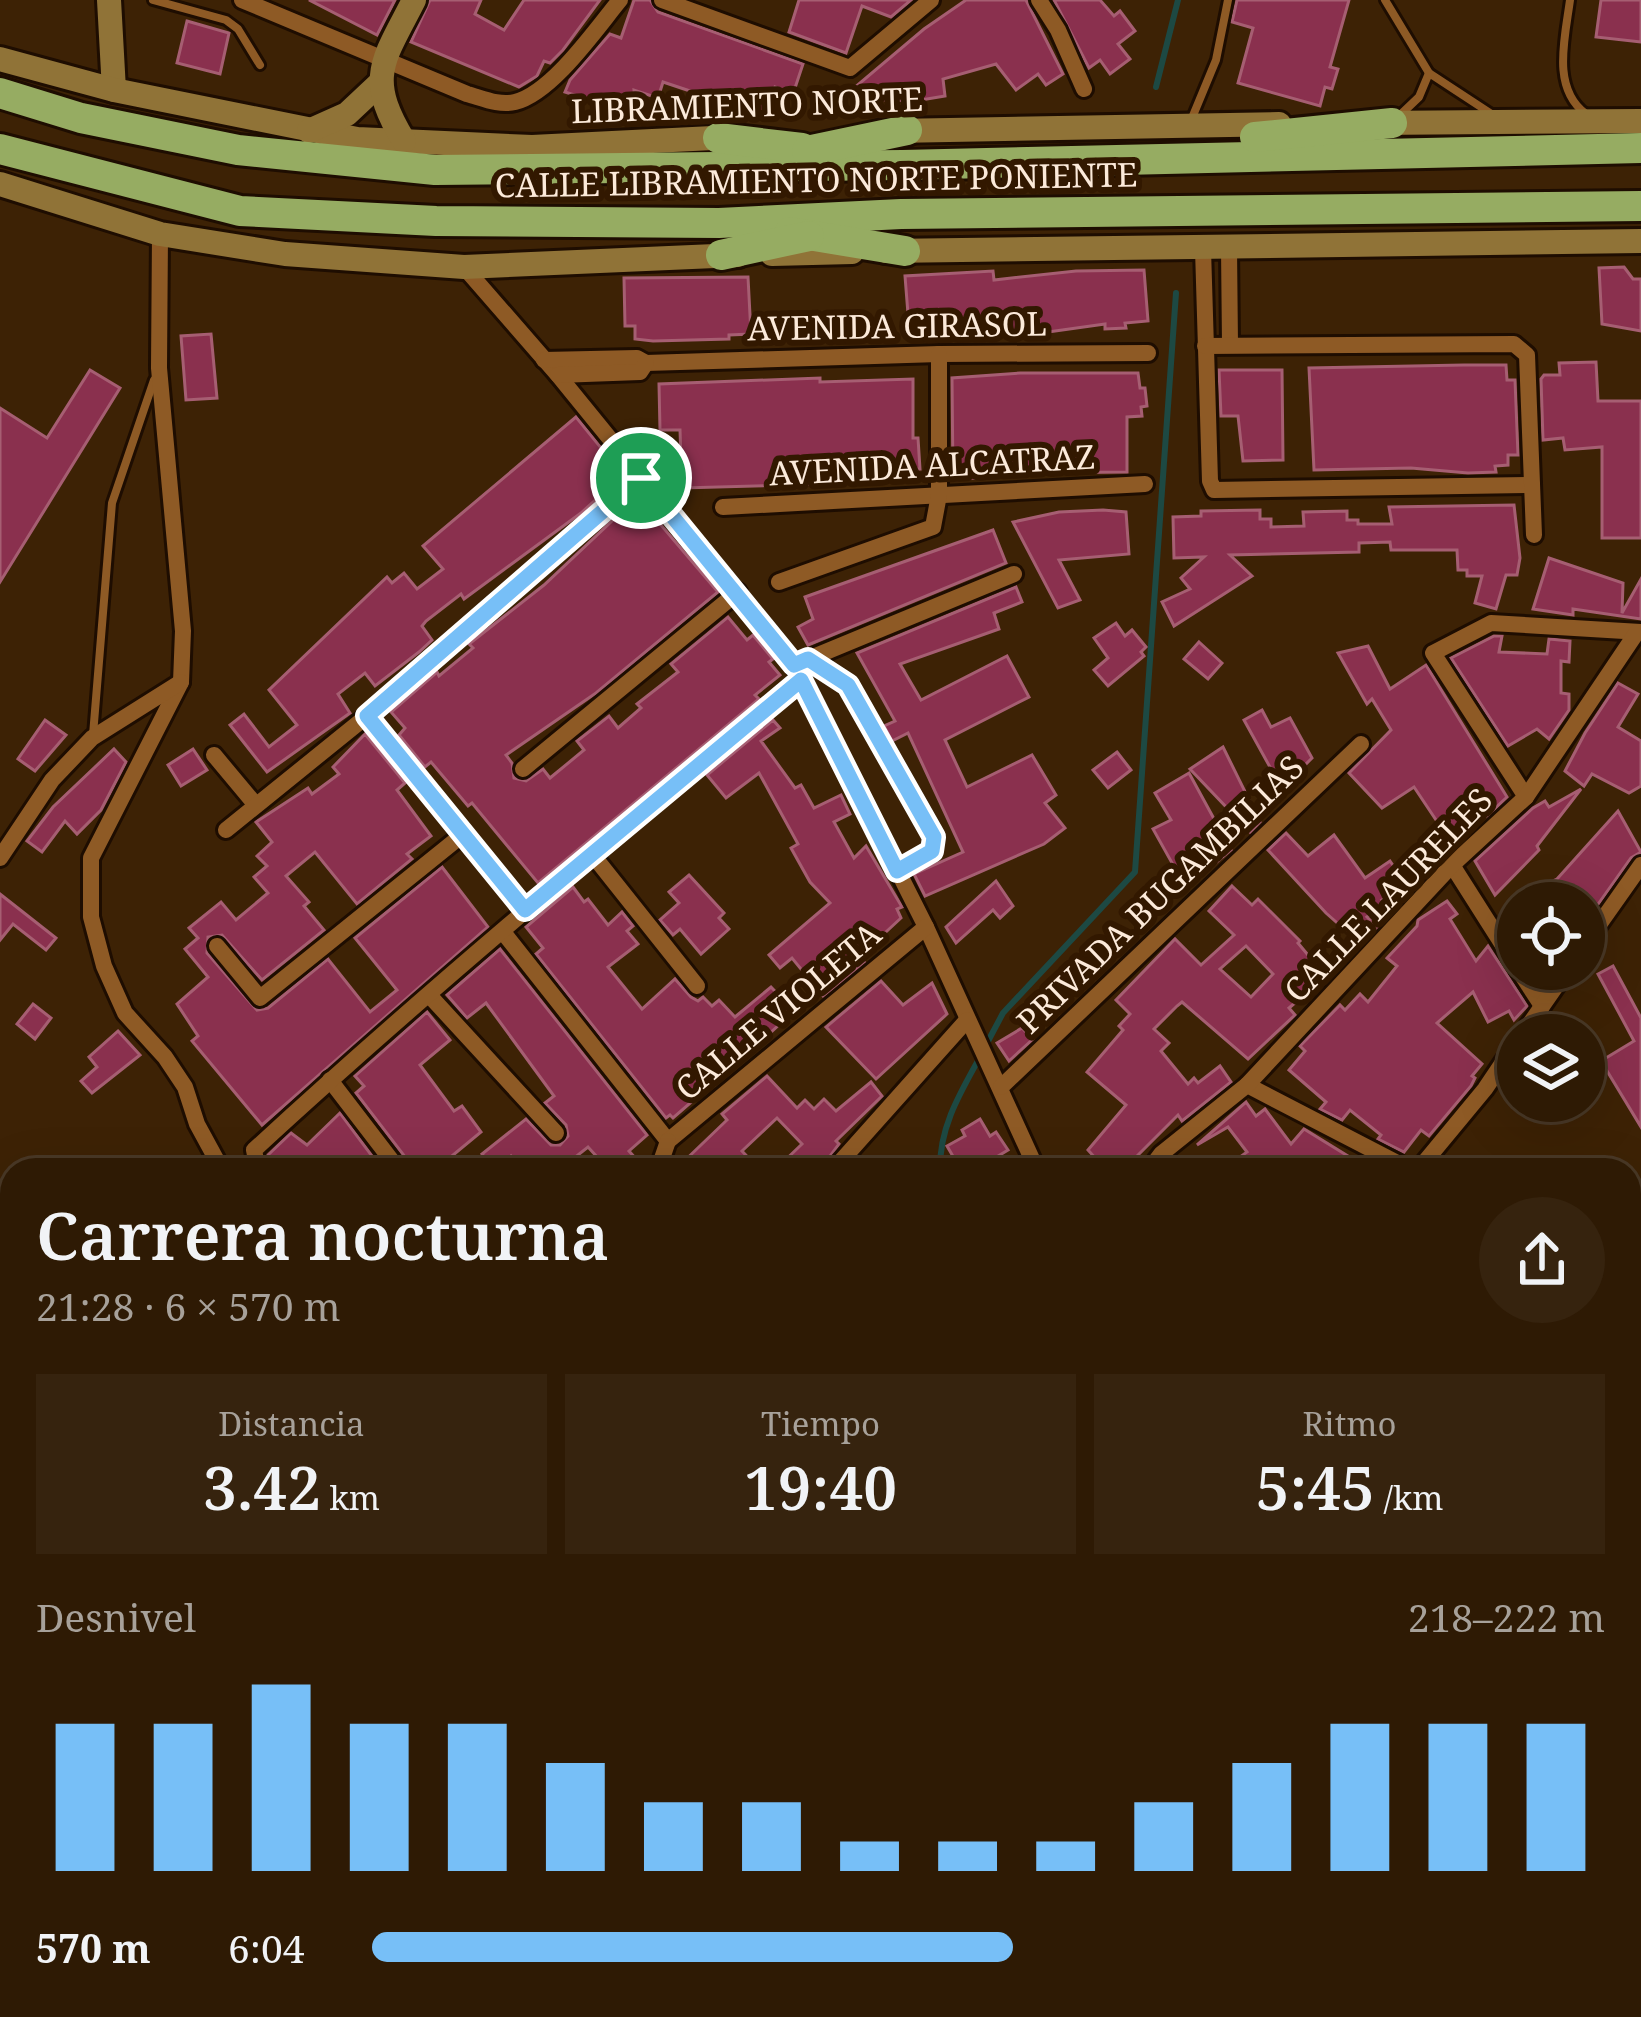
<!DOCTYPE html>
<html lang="es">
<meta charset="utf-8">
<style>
body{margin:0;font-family:"Noto Serif",serif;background:#36230e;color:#f1f3f6;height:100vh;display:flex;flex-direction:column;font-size:45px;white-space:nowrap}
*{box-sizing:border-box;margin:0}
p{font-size:39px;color:#a7a19a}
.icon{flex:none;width:66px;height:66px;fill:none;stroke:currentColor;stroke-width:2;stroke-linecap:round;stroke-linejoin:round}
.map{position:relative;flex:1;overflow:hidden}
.sheet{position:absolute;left:0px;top:1158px;width:1641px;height:861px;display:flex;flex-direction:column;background:#2e1a04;border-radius:36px 36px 0 0;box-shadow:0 12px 48px #0002,0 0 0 3px #493826}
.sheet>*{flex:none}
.controls{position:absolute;left:1497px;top:882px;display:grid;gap:24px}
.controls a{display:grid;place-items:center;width:108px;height:108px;border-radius:50%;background:#2e1a04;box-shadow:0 12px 48px #0002,0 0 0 3px #493826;font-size:60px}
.pin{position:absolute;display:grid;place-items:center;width:102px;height:102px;color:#fff;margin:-51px;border:6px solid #fff;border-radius:50%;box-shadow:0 3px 12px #0007}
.round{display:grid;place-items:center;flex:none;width:126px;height:126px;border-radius:63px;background:#36230e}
.head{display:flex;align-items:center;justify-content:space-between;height:204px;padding:0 36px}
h1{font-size:66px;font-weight:600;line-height:90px}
.stats{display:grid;grid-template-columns:repeat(3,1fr);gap:18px;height:204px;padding:12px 36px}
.stats div{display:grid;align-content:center;border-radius:0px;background:#36230e;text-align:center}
.stats b{font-size:60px;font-weight:600}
.stats small{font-size:33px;font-weight:400}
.stats p{font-size:33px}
.chart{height:336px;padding:24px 36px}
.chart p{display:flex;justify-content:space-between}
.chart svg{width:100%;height:216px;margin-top:12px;stroke:#77bff7;stroke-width:6}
ul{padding:0 36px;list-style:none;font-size:39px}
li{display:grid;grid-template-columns:192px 144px 1fr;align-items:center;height:90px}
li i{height:30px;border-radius:15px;background:#77bff7}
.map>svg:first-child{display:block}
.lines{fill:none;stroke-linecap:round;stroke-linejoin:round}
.stream{stroke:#1d4943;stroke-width:6}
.building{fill:#8a304e;stroke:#a65e72;stroke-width:3;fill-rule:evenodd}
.lane-casing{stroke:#1e0d01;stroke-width:14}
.street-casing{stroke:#1e0d01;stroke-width:22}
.secondary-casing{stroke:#1e0d01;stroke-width:30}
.highway-casing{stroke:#1e0d01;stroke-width:36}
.lane{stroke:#8e5a25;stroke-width:8}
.street{stroke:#8e5a25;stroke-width:16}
.secondary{stroke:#907337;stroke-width:24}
.highway{stroke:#96ac62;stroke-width:30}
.route-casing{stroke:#fff;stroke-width:24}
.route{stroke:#77bff7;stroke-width:15}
.labels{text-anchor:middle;stroke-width:12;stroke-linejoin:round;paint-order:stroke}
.street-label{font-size:33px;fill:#fceada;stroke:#321800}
</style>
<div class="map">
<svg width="1641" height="2017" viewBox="0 0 1641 2017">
<rect width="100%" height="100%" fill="#3d2205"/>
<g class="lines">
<g class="stream">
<polyline points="1156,87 1178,0"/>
<polyline points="986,1045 1003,1013 1135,872 1176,293"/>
<path d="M940 1170C939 1128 960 1093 980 1057"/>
<polyline points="646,2007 646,2017"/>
</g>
</g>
<g class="building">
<polygon points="309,0 395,0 377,35"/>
<polygon points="430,0 481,0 475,14 504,30 524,0 600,0 563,50 550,63 544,61 537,76 519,87 411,42"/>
<polygon points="634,0 650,0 658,12 803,64 793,94 775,87 765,118 689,119 699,94 663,82 658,98 634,90 636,123 620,124 619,109 565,92 570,80 610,34 621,38"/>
<polygon points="799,0 911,0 891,17 862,6 846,53 789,32"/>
<polygon points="966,0 1026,0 1063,74 1046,85 1038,74 1016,90 996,64 943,79 945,96 915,101 885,100 886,85 854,88 924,29"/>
<polygon points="1054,0 1100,0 1114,16 1120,11 1135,31 1118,44 1130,59 1110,74 1100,60 1089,68"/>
<polygon points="1237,0 1349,0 1330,67 1338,69 1332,89 1325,87 1320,106 1238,83 1253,28 1232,22"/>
<polygon points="1601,0 1641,0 1641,42 1596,37"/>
<polygon points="187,21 229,33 220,74 177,63"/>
<polygon points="1624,267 1633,279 1641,279 1641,331 1602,324 1599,268"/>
<polygon points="1144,270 1148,321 1125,323 1126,328 1105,329 1105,324 1041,333 999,333 998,325 920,329 919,313 908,314 905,276 993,271 994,280 1076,271"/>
<polygon points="748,277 751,334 729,335 729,339 653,341 635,339 635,326 625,326 624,278"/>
<polygon points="211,334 217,398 186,400 181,336"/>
<polygon points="1596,362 1598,401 1641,401 1641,538 1602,538 1602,447 1565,450 1563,438 1543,440 1541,379 1544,375 1560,375 1559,363"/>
<polygon points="1464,365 1506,365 1507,380 1515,380 1518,455 1508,455 1508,465 1495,466 1496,472 1468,473 1411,468 1314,470 1309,368"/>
<polygon points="90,370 120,388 0,582 0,408 47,438"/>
<polygon points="1219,370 1282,370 1283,460 1243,461 1238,416 1221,416"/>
<polygon points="1020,373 1138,373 1140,388 1145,388 1147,406 1141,407 1142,416 1127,417 1127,472 1026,473 953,480 952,378"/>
<polygon points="820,378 820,382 913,379 913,438 918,438 920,469 909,469 909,478 867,483 682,488 680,430 660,430 659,384"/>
<polygon points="576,417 623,475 581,513 464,599 461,594 426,621 422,626 432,640 419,652 375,686 365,673 338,694 350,713 267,772 230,725 244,714 269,747 297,725 269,690 387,577 392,583 404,573 417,589 443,569 423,546"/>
<polygon points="630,504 647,524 655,518 718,592 596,693 506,755 512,763 514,778 526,781 543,769 550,778 584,750 577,741 609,716 618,728 641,708 637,704 678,672 671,664 728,617 747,640 753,635 773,659 769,662 780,675 755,695 759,699 538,883 472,803 468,806 431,762 425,767 399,735 405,728 391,712 437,672 439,676 473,648 469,644 544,585"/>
<polygon points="1514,505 1520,558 1517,575 1506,575 1496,609 1475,603 1482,576 1467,576 1467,570 1458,570 1457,550 1391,550 1390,542 1359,543 1359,552 1230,555 1252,576 1174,626 1162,602 1190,589 1181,578 1204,557 1174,558 1173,517 1201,516 1201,511 1260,510 1260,519 1271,519 1271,527 1304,526 1303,512 1347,511 1347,520 1358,520 1358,524 1392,524 1389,507"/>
<polygon points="1103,510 1126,512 1129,554 1059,560 1080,600 1058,608 1013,522 1059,512"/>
<polygon points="993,530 1006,563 808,645 798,627 813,619 805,597"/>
<polygon points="1549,558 1623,583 1622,613 1641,579 1641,619 1573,609 1573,615 1533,609"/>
<polygon points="1016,587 1022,602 994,613 999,629 900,664 921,700 1007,656 1029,697 945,740 967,787 1032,755 1056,795 1045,803 1065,828 1044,844 925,896 914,874 963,852 908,733 892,741 884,726 895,721 857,653"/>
<polygon points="1116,623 1125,636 1132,630 1146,647 1141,652 1144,656 1108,686 1094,670 1108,658 1094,638"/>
<polygon points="1494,636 1502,636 1499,652 1547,654 1549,639 1570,641 1569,662 1561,661 1561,693 1569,694 1569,710 1549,739 1537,729 1508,746 1451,658"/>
<polygon points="1199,642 1222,663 1208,679 1184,659"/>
<polygon points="1368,646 1390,689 1426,665 1507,797 1434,866 1419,849 1442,829 1414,787 1382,808 1349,773 1391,730 1372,699 1367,704 1338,653"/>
<polygon points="1618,683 1638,694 1618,727 1641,741 1641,786 1629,793 1592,774 1584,786 1565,771 1585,733"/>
<polygon points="1262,710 1271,727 1290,718 1312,758 1299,771 1297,767 1276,778 1244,720"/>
<polygon points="45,720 66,735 35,771 18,759"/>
<polygon points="773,720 780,728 761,741 795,788 801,785 814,808 841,795 850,814 834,822 854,858 866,846 902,907 897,909 901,918 859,957 864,962 823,996 792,958 780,968 769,955 830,903 810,882 791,848 798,844 759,773 726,798 707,775"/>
<polygon points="365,734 405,783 397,790 431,836 407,854 412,859 357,904 315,852 286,876 309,902 304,906 324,930 262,980 222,935 208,937 207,953 257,1010 268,1008 328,959 370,1012 397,990 355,938 442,867 488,927 262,1125 192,1041 198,1036 177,1004 208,977 185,949 198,938 189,928 221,902 236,920 268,893 254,877 267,866 257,856 272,842 256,822 308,788 312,794 339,774 333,767"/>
<polygon points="1223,747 1260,822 1250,832 1190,769"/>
<polygon points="114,749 126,762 101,810 77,834 65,821 42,852 27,841 53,807"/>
<polygon points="193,749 207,770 181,786 168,765"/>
<polygon points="1117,752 1131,770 1108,788 1093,770"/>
<polygon points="1189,773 1231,850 1186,888 1153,829 1171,820 1155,793"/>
<polygon points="1581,789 1537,846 1539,850 1495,895 1475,861 1533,808 1545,801 1549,807"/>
<polygon points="1618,811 1641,852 1631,858 1584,924 1584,903 1543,903 1535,889 1557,879"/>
<polygon points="1286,833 1308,856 1334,835 1365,878 1390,861 1406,884 1382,900 1385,903 1367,917 1377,927 1361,944 1326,913 1268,850"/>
<polygon points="689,875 724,913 719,918 729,929 701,954 680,929 673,935 660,920 679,903 669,892"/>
<polygon points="996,881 1013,906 1000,918 993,910 956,943 946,927"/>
<path d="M1232 886 1252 905 1258 899 1300 941 1298 943 1323 973V979L1289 1008 1295 1015 1248 1059 1182 1002 1177 1006 1154 1029 1169 1043 1161 1051 1188 1084 1194 1078 1198 1083 1220 1066 1231 1082 1182 1121 1178 1115 1123 1170H1106L1088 1150 1126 1105 1087 1072 1123 1030 1119 1026 1130 1014 1116 1000 1175 939 1201 965 1234 935 1209 911ZM1246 946 1273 974 1251 997 1220 969Z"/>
<polygon points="573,887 584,902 588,899 608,925 622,912 633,926 627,931 638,944 608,967 642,1009 675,979 691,997 698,1001 703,997 712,1006 719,1000 735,1017 771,987 794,1011 742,1059 734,1051 704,1077 711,1085 673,1118 670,1115 666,1118 536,954 543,948 526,927"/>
<polygon points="0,894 56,938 46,950 13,924 0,940"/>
<polygon points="1447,901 1457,914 1450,919 1476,961 1488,946 1527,1006 1514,1020 1509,1011 1488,1022 1473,992 1437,1023 1482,1064 1472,1076 1475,1078 1471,1086 1429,1136 1421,1130 1404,1152 1378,1139 1381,1135 1350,1110 1342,1120 1320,1109 1326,1102 1289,1070 1305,1051 1300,1046 1340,1005 1345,1010 1360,994 1368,1002 1397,966 1387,958 1417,926 1418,920"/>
<polygon points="500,949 647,1135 629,1151 646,1170 609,1170 588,1147 559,1170 523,1170 511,1156 495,1170 482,1154 526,1119 551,1145 560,1145 568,1136 566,1125 545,1103 554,1096 486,1003 467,1018 447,995"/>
<polygon points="1613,966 1641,1018 1641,1127 1601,1061 1634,1041 1598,974"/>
<polygon points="881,981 903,1005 932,983 947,1014 876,1079 826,1027"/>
<polygon points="33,1004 51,1018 35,1039 17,1024"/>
<polygon points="427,1012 450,1040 420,1065 454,1111 462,1106 481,1132 435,1170 415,1170 356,1093 364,1086 355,1076"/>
<polygon points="1022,1028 1033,1039 1009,1061 997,1043"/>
<polygon points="118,1031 140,1055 92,1093 81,1081 97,1067 89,1057"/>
<polygon points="767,1076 797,1108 805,1100 814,1109 824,1099 836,1111 871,1082 882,1096 836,1141 839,1144 820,1170 775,1170 802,1144 777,1118 742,1151 760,1170 675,1170 727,1120 722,1114"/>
<polygon points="1246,1102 1256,1116 1265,1109 1291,1144 1304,1129 1361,1164 1364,1160 1383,1170 1250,1170 1240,1157 1247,1152 1228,1127 1197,1145"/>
<polygon points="340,1113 375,1160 364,1170 300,1170 292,1159 278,1170 270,1170 268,1155 291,1133 307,1145"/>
<polygon points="980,1119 990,1136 996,1132 1008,1150 975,1170 961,1170 947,1146 965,1136 962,1130"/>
</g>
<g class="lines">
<g class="lane-casing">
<g id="lane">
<polyline points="153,0 226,20 238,29 260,65"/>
<polyline points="1385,0 1429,73"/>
<path d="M1570 0C1565 38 1551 88 1586 114"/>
<polyline points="1398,117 1419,97 1429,73 1490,113"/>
<polyline points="1192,118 1216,60 1228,0"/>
<polyline points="811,661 848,685 934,837 932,851 898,870"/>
<polyline points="93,735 112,503 154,380"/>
<polyline points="1629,1730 1641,1742"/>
<polyline points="1629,1755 1641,1767"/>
</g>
</g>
<g class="street-casing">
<g id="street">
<path d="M242 0 467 94C482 98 499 106 515 102 552 93 596 29 620 0"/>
<polyline points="662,0 850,68 931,0"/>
<polyline points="1039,0 1058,30 1084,89"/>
<polyline points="160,234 159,368 183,631 181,682 91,858 91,917 104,966 125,1013 165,1057 185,1087 197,1124 222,1170"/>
<polyline points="1229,248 1230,345"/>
<polyline points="1203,249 1210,481 1214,490 1532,485"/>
<polyline points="464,267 558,375 794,665 926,927 1037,1170"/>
<polyline points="1205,346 1514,344 1527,355 1534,535"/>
<polyline points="544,360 637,358 646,363 939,354 1148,353"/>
<polyline points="558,375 640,372 646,363"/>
<polyline points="723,507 1145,484"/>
<polyline points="779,582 933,527 939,495 939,354"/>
<polyline points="794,665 1014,574"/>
<polyline points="367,716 525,910"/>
<polyline points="214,755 255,804"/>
<polyline points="523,769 738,592"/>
<polyline points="1526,797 1433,653 1491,623 1641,632"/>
<polyline points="226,830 367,716 641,478"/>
<polyline points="592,854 697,986"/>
<polyline points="0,858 52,780 92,738 181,682"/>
<polyline points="1452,865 1518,969"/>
<polyline points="503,932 668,1141"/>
<polyline points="217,946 260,998 461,836"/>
<polyline points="1584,946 1641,865"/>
<polyline points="1518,969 1542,1006"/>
<polyline points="429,995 556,1133"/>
<polyline points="1522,1035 1568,969"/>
<polyline points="330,1080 399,1170"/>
<polyline points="1247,1085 1411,1170"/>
<polyline points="1001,1087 1361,744"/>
<polyline points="668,1141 926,927"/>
<path d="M258 1170 254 1150C431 987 616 834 801 680"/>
<polyline points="658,1170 668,1141"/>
<polyline points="833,1170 967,1020"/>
<polyline points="1149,1170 1161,1154 1247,1085 1452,865 1526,797 1637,632"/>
<polyline points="1418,1170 1485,1089 1518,1040"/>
<polyline points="0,1708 12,1716"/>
<polyline points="439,2007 446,2017"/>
<polyline points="702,2007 702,2017"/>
<polyline points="919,2007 932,2017"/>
<polyline points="1108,2007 1116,2017"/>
<polyline points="1300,2007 1308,2017"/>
<polyline points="1059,2017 1074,2007"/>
<polyline points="1324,2017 1333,2007"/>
<polyline points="1523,2017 1531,2007"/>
</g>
</g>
<g class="secondary-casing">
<g id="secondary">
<polyline points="109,0 114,90"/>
<polyline points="0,59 114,90 357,139 532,147 733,137"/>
<polyline points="1373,123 1641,121"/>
<polyline points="309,131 347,114 380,83"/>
<polyline points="894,131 1279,124"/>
<path d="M404 141C365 77 383 61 414 0"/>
<polyline points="0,184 160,234 285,254 464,267 738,255"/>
<polyline points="886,251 1641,241"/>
<polyline points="772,254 852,252"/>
</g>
</g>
<g class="highway-casing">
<g id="highway">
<polyline points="0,93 81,118 238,150 435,170 902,165 1641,148"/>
<polyline points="1255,137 1392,123"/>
<polyline points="718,138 802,148"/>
<polyline points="0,149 240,211 436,221 719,223 901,214 1641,206"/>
<polyline points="807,151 907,130"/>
<polyline points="790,232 905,251"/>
<polyline points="721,255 809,236"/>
</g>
</g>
<use href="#lane" class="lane"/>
<use href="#street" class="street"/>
<use href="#secondary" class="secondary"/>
<use href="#highway" class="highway"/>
</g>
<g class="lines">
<g class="route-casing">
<polygon id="route" points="641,478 794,665 808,659 848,685 934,837 932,851 897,871 801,680 525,910 367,716"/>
</g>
<use href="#route" class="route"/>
</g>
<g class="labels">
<g class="street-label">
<text transform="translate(747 105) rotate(-2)" y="12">LIBRAMIENTO NORTE</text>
<text transform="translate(816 180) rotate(-1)" y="12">CALLE LIBRAMIENTO NORTE PONIENTE</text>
<text transform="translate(897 326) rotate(-1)" y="12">AVENIDA GIRASOL</text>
<text transform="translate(932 465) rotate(-3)" y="12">AVENIDA ALCATRAZ</text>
<text transform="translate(1160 894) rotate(-44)" y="12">PRIVADA BUGAMBILIAS</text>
<text transform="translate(1388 895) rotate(-46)" y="12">CALLE LAURELES</text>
<text transform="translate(778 1011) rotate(-40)" y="12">CALLE VIOLETA</text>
</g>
</g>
</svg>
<div class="controls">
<a><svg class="icon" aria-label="locate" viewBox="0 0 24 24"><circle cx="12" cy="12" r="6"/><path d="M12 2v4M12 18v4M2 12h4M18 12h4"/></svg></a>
<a><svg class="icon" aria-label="layers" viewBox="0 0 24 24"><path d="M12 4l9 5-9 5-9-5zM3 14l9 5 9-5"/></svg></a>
</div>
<div class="pin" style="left:641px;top:478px;background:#1e9e55"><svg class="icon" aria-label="arrive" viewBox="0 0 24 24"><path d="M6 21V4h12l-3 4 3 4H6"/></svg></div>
<section class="sheet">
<div class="head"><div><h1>Carrera nocturna</h1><p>21:28 · 6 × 570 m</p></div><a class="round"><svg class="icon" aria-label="share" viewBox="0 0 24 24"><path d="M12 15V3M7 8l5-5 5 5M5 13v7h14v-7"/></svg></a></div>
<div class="stats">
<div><p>Distancia</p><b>3.42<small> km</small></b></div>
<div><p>Tiempo</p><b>19:40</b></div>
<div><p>Ritmo</p><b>5:45<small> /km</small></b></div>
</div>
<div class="chart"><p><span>Desnivel</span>218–222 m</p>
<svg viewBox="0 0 160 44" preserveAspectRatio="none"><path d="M5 44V14M15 44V14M25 44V6M35 44V14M45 44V14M55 44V22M65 44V30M75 44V30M85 44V38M95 44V38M105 44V38M115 44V30M125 44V22M135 44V14M145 44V14M155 44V14"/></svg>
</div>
<ul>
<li><b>570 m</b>6:04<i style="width:52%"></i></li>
</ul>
</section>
</div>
